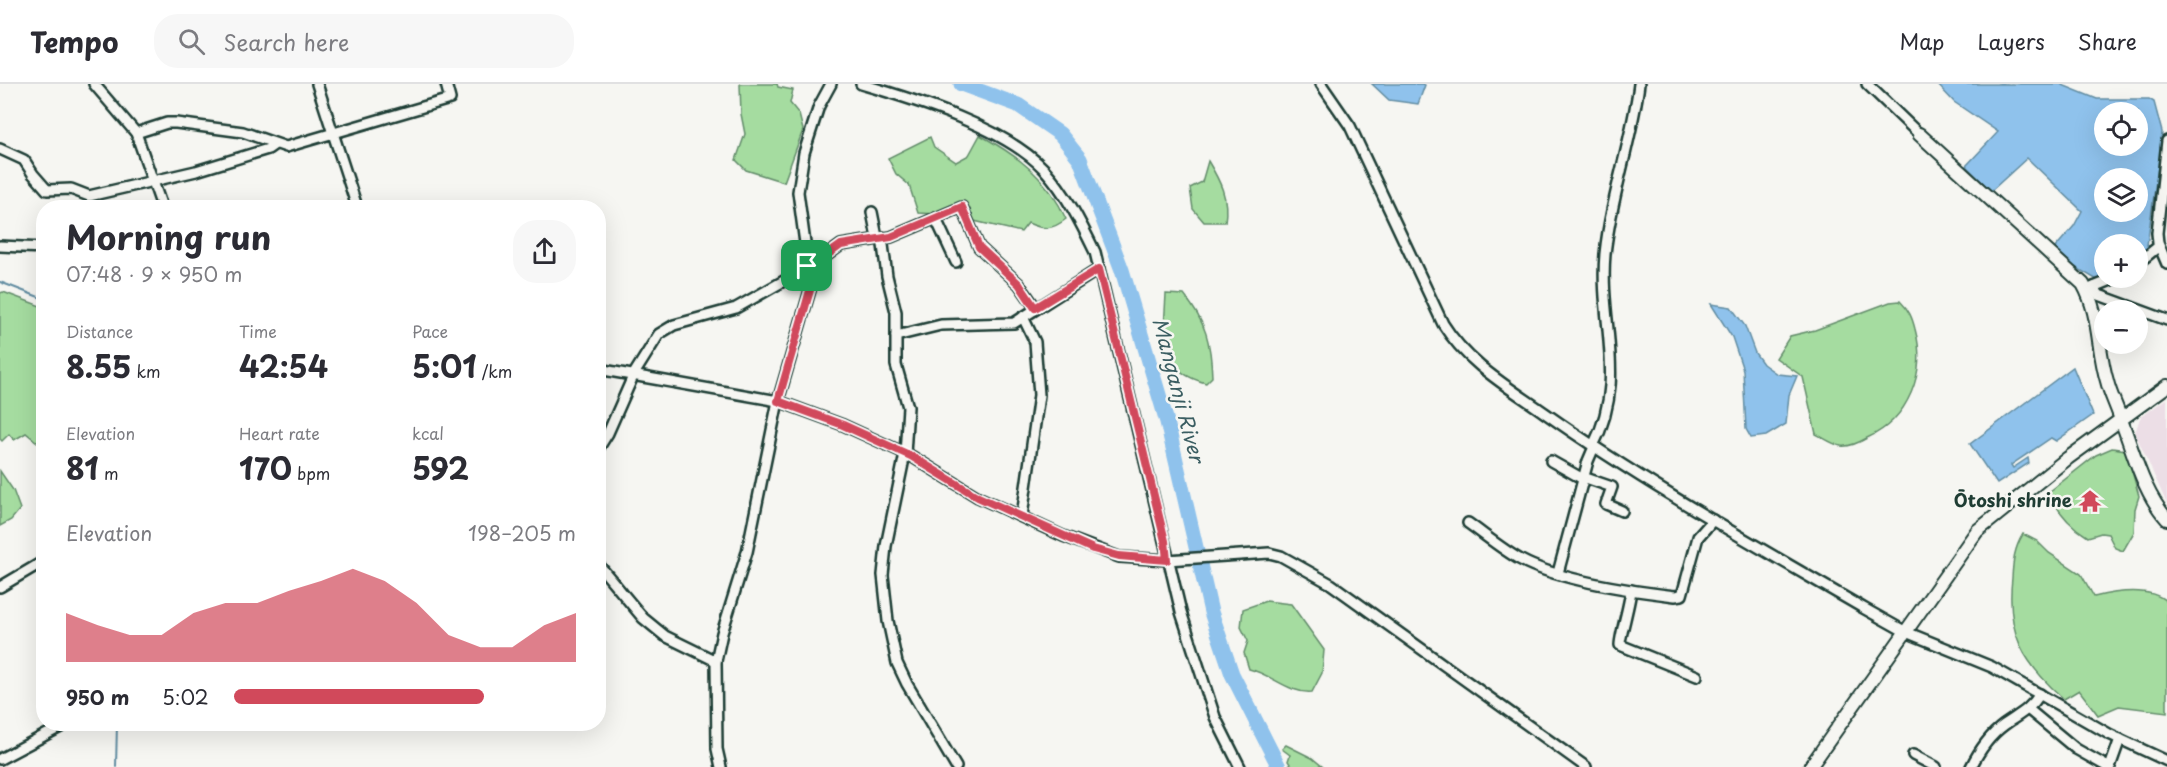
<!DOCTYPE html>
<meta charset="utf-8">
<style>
body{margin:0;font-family:"Playpen Sans",sans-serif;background:#f7f7f7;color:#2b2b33;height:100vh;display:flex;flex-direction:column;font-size:22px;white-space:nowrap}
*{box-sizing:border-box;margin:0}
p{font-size:20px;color:#7c7c81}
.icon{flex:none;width:33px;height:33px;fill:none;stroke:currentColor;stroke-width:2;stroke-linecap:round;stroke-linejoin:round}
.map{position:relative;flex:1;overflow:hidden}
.sheet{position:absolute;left:36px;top:116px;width:570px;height:531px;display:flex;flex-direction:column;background:#fff;border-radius:24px;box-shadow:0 6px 24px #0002}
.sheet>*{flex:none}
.controls{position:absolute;left:2094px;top:18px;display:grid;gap:12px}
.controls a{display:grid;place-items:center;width:54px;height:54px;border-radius:50%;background:#fff;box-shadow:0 6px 24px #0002;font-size:30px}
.pin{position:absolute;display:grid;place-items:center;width:51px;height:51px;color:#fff;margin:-26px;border-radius:12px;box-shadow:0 3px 9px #0006}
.round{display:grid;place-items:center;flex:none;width:63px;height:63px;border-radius:24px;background:#f7f7f7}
.headline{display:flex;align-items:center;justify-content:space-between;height:102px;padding:0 30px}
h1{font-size:33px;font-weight:700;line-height:45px}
.metrics{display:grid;grid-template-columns:repeat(3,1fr);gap:9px;height:102px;padding:6px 30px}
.metrics div{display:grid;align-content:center}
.metrics b{font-size:30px;font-weight:700}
.metrics small{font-size:16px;font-weight:400}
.metrics p{font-size:16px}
.chart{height:168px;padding:12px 30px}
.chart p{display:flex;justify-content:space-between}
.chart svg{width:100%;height:108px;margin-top:6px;fill:#d1495b;opacity:.7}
ul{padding:0 30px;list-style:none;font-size:20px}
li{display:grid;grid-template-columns:96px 72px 1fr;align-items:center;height:45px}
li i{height:15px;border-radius:8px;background:#d1495b}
header{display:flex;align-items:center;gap:36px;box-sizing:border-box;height:84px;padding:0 30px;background:#fff;border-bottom:2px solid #e1e1e2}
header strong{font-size:28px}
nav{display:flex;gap:33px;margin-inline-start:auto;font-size:21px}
.search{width:420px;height:54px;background:#f7f7f7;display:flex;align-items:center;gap:15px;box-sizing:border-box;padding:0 21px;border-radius:24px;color:#7c7c81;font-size:22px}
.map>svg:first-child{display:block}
.built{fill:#ecdee6}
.green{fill:#a5dca0;stroke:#628c6a;stroke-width:1.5}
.water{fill:#8fc2ec;stroke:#628da2;stroke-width:1.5;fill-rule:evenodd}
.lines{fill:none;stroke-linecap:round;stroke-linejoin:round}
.stream{stroke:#628da2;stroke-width:2}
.river{stroke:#8fc2ec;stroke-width:15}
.minor-casing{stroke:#1f3d34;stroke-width:14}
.tertiary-casing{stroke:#1f3d34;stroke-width:16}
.minor{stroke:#f6f6f2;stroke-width:9}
.tertiary{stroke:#f6f6f2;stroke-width:12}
.route-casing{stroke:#fff;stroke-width:12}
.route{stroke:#d1495b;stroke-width:8}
.labels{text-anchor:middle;stroke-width:5;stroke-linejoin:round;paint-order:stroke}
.poi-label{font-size:18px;font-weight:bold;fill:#1f3d34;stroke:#f6f6f2;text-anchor:end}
.water-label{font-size:20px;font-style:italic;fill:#3b5e62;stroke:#f6f6f2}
</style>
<header>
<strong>Tempo</strong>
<div class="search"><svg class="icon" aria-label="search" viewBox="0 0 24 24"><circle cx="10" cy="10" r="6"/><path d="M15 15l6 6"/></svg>Search here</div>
<nav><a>Map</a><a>Layers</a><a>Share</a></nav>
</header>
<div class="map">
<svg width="2167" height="683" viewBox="0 0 2167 683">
<rect width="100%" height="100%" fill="#f6f6f2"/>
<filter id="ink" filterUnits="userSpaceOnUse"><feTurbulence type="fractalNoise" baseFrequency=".0167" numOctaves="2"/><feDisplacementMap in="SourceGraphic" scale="12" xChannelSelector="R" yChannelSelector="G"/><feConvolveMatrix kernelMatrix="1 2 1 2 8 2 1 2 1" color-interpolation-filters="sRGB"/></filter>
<g filter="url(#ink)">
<polygon class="built" points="2167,314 2167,420 2135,349 2140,334"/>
<g class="green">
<polygon points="740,0 777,0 778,3 793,6 790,19 799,30 803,46 784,98 746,86 736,76 745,50 741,30"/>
<path d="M980 51C1018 72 1048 94 1066 135 1052 146 1044 146 1028 139L1021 148 970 136 963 118 936 130 918 129 909 101 896 90 888 74 930 53 934 63 956 78 969 71Z"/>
<path d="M1208 77C1220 97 1229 114 1225 138H1204L1193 125 1190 104 1202 98Z"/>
<polygon points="3,208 43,223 43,363 26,349 14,356 9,350 2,357 0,355 0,209"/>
<path d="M1166 210 1184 211C1206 238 1211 259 1212 293L1206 299C1156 286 1164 252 1166 210Z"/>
<path d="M1900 217C1909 226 1912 233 1915 245 1927 288 1909 335 1867 354 1860 358 1849 363 1841 362 1832 360 1824 354 1816 350L1803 293 1776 274 1790 252 1815 246 1890 218Z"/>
<path d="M2112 364 2126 366 2139 412 2135 425 2134 448 2123 467 2115 464 2108 450 2101 449 2088 453C2070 442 2057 427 2049 408L2096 371Z"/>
<polygon points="0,387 13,406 20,425 11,436 0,442"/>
<path d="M2023 450 2037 457 2049 469 2081 490 2094 513C2115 508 2150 502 2167 518V628L2119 622 2098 631 2079 606 2064 615C2023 579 2006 549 2012 494 2013 477 2014 465 2023 450Z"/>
<path d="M1266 517 1291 520 1324 566 1322 589 1312 608C1289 610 1271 590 1249 585L1244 569 1248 557 1241 543 1243 525Z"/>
<polygon points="1286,661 1312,674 1323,683 1292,683 1288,677 1290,671 1282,665"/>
</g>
<g class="water">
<polygon points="1372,0 1423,0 1425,1 1418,20 1389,16"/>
<path d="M1937 0H2060L2097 15H2149L2154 18 2162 48 2160 70 2167 75H2159L2147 161 2151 163 2138 175V160H2104V194H2109L2099 197 2075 183 2054 165 2074 142 2082 127 2027 74 1991 107 1966 82 1998 48 1954 18ZM2104 28H2138V62H2104ZM2104 94H2138V128H2104Z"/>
<polygon points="1711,220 1731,223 1745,242 1755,269 1763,280 1777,290 1797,292 1789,311 1786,340 1766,352 1751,354 1746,345 1743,286 1732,253"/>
<polygon points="2073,283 2093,331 2056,357 2051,354 2011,381 2013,384 2028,374 2029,379 1997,400 1970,360"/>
</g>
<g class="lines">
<g class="stream">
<polyline points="0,198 44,215"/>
<polyline points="116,683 117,639"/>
</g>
<polyline class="river" points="961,0 1018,21 1060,50 1080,75 1122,186 1167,338 1211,528 1232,590 1279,683"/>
<g class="minor-casing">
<g id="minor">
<polyline points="94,0 136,49 162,123"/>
<polyline points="317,0 357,123"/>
<path d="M861 0C916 16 1004 43 1044 85 1066 109 1081 139 1095 168L1181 528 1215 633 1240 683"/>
<path d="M1321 0 1350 42 1443 240C1468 280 1507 302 1545 329 1647 401 1757 462 1865 525L1906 548 1992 583 2109 650 2167 677"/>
<polyline points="1867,0 1919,50"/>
<polyline points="136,49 167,39 176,39 243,48 286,63 450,15 446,0"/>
<polyline points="2167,57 2157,149 2158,159 2167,180"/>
<polyline points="0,65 24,76 33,90 47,106 71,105 89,112 196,87 268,65 275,60"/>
<polyline points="872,128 877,153"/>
<polyline points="936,135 956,178"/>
<polyline points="882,153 887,192 896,228 896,281 908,323 905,370 886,462 883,491 888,537 897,579 907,600 956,683"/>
<polyline points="0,162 44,164"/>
<polyline points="2138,179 2159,162"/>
<polyline points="2094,203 2099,211 2167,236"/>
<polyline points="2089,205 2116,194"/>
<polyline points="896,252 941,241 1014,239 1099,185"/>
<polyline points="598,285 778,317 843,341 911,372 978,413 1063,452 1119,473 1167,476 1269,469 1281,472 1331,500 1586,683"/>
<path d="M1593 362C1628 294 1599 239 1605 170 1611 112 1632 57 1639 0"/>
<polyline points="598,365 608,349 634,290 659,250 674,241 736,224 819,177 841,161 891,153 962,123 979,163 1019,200 1035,223"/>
<polyline points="1551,377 1583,395"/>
<polyline points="1583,393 1612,403 1606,420 1622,427"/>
<polyline points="1022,432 1039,311 1035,258 1023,233"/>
<path d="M1468 439C1485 451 1503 466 1521 476 1558 496 1633 507 1675 512L1682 511 1698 453 1713 436"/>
<polyline points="598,480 643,534 665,552 716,577"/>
<polyline points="1558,489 1588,377 1594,363"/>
<polyline points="0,503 44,477"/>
<path d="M1631 506C1630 519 1619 556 1620 561L1697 592"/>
<polyline points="2029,626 2076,665 2108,683"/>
<polyline points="1913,671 1936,683"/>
<polyline points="0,675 68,639"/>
<polyline points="721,683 717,665 716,577 722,549 747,468 778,317 811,203 798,108 804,69 819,22 831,0"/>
<path d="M1971 683C1979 667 1989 652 2004 641 2018 631 2030 626 2040 610"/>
<polyline points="2110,683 2120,655"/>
</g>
</g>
<g class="tertiary-casing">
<g id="tertiary">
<path d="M1919 50 2083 200C2100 230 2097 264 2107 297 2110 310 2117 323 2121 336 2134 369 2143 408 2167 435"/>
<polyline points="1810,683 1977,447 2068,374 2167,302"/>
</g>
</g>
<use href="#minor" class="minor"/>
<use href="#tertiary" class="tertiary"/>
</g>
</g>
<g class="lines" filter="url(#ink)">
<g class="route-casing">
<polygon id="route" points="962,123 979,163 1019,200 1035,224 1099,185 1165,457 1167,476 1119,472 1093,465 978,413 911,372 843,341 778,317 811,203 807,182 819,177 841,161 891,153"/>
</g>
<use href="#route" class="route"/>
</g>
<defs>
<g id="temple-bare" transform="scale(1.8)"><path d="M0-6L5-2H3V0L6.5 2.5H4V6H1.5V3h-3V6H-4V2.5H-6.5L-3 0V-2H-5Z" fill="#d1495b" stroke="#f6f6f2" stroke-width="2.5" paint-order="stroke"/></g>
</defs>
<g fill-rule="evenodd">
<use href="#temple-bare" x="2090" y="417"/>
</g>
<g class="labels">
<g class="poi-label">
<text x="2072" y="423">Ōtoshi shrine</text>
</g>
<g class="water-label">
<text transform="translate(1178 306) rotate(75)" y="7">Manganji River</text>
</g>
</g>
</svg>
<div class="controls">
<a><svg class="icon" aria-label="locate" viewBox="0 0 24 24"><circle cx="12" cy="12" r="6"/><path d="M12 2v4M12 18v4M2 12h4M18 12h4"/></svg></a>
<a><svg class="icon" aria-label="layers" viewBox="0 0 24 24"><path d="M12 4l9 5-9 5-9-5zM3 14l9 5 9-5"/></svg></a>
<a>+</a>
<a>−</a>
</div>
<div class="pin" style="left:807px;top:182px;background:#1e9e55"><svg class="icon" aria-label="arrive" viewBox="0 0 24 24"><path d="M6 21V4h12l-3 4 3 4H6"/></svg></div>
<section class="sheet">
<div class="headline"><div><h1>Morning run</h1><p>07:48 · 9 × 950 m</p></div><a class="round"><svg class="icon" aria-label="share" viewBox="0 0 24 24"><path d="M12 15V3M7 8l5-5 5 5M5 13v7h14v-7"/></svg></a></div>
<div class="metrics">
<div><p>Distance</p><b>8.55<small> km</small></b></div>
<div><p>Time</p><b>42:54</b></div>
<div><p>Pace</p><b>5:01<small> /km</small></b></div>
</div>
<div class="metrics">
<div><p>Elevation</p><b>81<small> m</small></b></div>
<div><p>Heart rate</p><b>170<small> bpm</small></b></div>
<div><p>kcal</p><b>592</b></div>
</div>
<div class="chart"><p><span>Elevation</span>198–205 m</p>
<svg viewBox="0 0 160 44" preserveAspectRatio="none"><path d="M0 44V24L10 29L20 33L30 33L40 24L50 20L60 20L70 15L80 11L90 6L100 11L110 20L120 33L130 38L140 38L150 29L160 24V44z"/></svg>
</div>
<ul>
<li><b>950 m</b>5:02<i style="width:73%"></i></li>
</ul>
</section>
</div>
